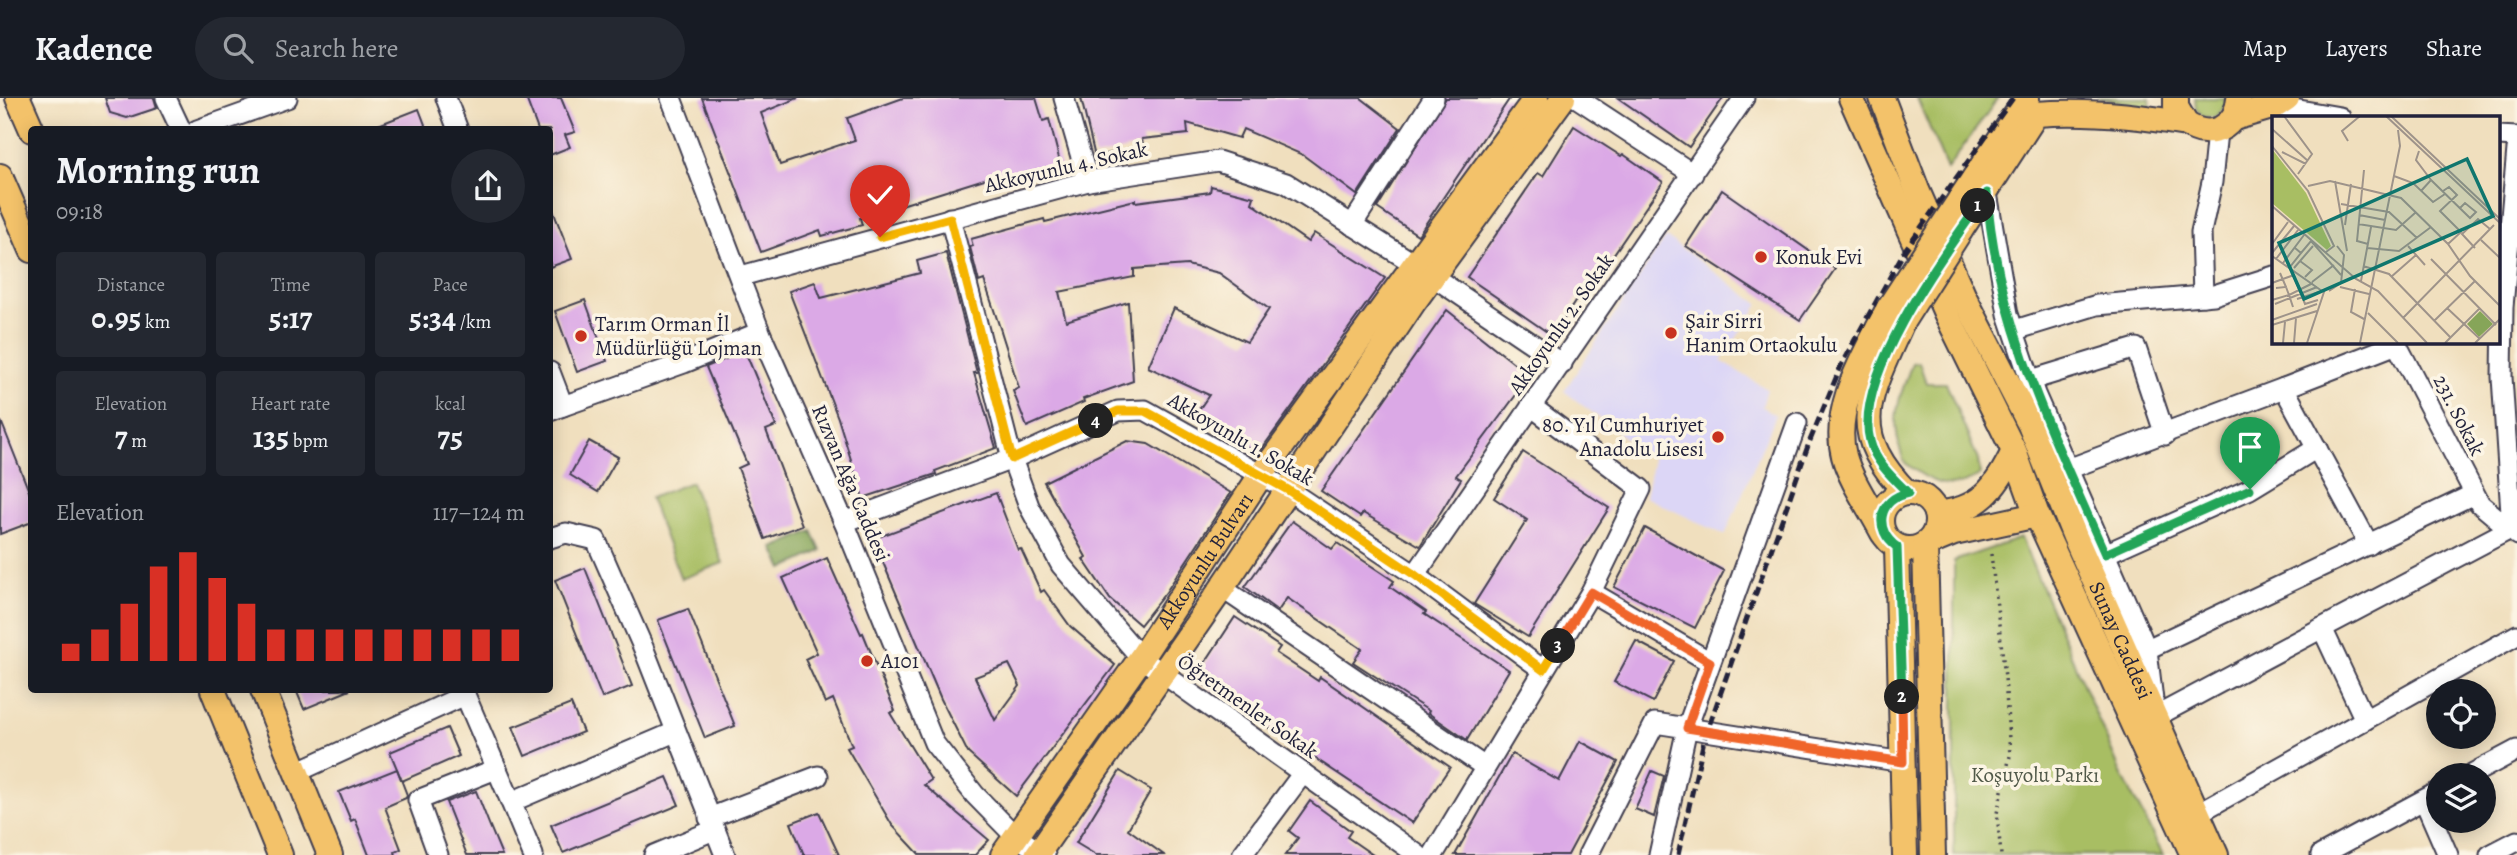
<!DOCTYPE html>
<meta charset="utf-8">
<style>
body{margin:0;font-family:Alegreya,serif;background:#242831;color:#f1f3f6;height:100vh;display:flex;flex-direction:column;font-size:26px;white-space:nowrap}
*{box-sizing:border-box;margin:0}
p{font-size:23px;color:#9ea1a6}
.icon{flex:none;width:38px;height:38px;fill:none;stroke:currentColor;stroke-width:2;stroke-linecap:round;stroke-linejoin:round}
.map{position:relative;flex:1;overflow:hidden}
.details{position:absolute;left:28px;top:28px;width:525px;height:567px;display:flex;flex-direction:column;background:#171b24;border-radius:7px;box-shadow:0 4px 18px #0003}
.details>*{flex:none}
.fabs{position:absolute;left:2426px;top:581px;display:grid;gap:14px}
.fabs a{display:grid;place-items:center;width:70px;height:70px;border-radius:50%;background:#171b24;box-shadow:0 4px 18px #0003;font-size:35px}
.pin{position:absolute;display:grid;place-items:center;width:60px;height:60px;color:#fff;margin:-72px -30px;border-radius:50% 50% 50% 0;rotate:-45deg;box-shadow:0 0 7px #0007}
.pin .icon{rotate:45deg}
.km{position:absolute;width:35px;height:35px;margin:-18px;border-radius:50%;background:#222;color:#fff;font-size:19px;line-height:35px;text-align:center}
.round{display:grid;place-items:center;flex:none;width:74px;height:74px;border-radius:37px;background:#242831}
.headline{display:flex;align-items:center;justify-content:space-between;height:119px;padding:0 28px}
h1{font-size:38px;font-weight:700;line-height:52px}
.metrics{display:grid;grid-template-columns:repeat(3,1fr);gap:10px;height:119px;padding:7px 28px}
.metrics div{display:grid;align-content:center;border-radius:7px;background:#242831;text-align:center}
.metrics b{font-size:30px;font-weight:700}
.metrics small{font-size:19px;font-weight:400}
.metrics p{font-size:19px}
.chart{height:196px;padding:14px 28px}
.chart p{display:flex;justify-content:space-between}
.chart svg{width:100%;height:126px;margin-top:7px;stroke:#d93025;stroke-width:6}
header{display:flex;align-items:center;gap:42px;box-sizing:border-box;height:98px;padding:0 35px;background:#171b24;border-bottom:2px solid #363941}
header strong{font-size:33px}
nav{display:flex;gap:38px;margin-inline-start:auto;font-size:24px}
.search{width:490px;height:63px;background:#242831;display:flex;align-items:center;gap:18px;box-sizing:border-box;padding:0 24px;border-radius:38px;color:#9ea1a6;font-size:26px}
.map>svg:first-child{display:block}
.built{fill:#dcd6f6}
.green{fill:#a8be63;stroke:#65704f;stroke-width:2}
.forest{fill:#86a559;stroke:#54644a;stroke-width:2}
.building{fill:#dba9e6;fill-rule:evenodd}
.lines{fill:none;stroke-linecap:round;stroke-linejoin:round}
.minor-casing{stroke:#413e4f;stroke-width:23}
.major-casing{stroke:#413e4f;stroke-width:28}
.path{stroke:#413e4f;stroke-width:3.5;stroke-dasharray:2 5;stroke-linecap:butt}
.minor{stroke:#fff;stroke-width:19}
.major{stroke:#f3c26a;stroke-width:24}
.rail{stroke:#22223b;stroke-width:5;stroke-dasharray:10 5;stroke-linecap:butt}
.major-bridge-casing{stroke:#413e4f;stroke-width:28;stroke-linecap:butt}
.major-bridge{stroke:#f3c26a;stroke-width:24}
.split-1-casing{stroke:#fff;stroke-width:14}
.split-2-casing{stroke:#fff;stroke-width:14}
.split-3-casing{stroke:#fff;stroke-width:14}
.split-4-casing{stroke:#fff;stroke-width:14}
.split-5-casing{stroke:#fff;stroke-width:14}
.split-1{stroke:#22a559;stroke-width:9}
.split-2{stroke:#22a559;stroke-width:9}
.split-3{stroke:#f0652b;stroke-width:9}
.split-4{stroke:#f5b400;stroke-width:9}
.split-5{stroke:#f5b400;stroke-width:9}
.poi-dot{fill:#c8321e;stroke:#fcf5e5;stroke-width:2.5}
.labels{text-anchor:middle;stroke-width:7;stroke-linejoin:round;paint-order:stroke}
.street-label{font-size:21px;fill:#22223b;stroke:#fcf5e5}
.poi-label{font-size:21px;fill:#22223b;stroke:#fcf5e5;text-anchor:start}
.park-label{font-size:21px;fill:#515949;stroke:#fcf5e5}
.inset-road{fill:none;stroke:#9e938a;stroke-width:2}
.view{fill:#0f766e;fill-opacity:0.15;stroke:#0f766e;stroke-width:3.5}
.inset-edge{fill:none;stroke:#22223b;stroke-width:3.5}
</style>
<header>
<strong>Kadence</strong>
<div class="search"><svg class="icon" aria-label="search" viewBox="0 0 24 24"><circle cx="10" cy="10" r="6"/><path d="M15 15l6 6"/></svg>Search here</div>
<nav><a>Map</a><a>Layers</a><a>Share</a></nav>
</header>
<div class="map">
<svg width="2517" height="757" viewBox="0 0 2517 757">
<rect width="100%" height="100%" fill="#fcf5e5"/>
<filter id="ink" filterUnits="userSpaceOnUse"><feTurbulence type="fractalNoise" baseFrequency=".0143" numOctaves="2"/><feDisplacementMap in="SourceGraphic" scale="14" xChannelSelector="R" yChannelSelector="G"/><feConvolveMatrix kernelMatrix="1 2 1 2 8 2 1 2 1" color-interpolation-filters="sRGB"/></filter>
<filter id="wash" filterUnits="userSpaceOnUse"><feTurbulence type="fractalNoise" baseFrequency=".00686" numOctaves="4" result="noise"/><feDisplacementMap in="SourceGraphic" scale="28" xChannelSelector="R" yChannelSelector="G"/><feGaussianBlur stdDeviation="1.57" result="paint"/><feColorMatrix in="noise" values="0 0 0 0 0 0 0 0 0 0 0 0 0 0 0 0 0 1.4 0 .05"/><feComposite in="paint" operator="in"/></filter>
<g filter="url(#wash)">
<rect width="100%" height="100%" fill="#f0dfbe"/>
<polygon class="built" points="1666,139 1759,206 1721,263 1767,291 1762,309 1776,317 1725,437 1645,399 1653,361 1564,293"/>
<g class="green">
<polygon points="1917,0 1998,0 1947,71"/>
<polygon points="2097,0 2150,0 2151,10"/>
<polygon points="2195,0 2225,0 2226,7 2215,19 2204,19 2196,11"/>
<path d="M1919 264 1926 285H1946L1978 362 1980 377C1951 397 1928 383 1904 364 1889 319 1897 308 1912 265Z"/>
<polygon points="691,384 723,465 681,481 650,400"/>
<polygon points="2021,440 2120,673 2163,757 1954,757 1954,463"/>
</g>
<polygon class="forest" points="812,433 821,453 783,471 773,450"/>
<g id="blocks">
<g class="building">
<polygon points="105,0 154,0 157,10 127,20 110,15"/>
<polygon points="526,0 561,0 575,34 565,37 570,49 550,57 550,32 538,32"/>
<polygon points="702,0 798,0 761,15 780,67 855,42 847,20 903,0 1036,0 1043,23 1049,21 1061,68 1000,87 997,77 860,120 862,127 822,138 820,132 761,154"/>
<polygon points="1081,0 1361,0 1400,30 1357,97 1303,57 1243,31 1239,40 1187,25 1188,36 1142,41 1143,47 1095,59"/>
<polygon points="1446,0 1510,0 1418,137 1377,110"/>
<polygon points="1618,0 1723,0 1689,49"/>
<polygon points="419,11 427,32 368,32 368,31"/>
<polygon points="1574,28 1621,58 1623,56 1663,84 1594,185 1589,182 1553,238 1467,179 1538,75 1543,78"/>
<polygon points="1211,88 1254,99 1252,105 1308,144 1314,135 1385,180 1258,356 1196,316 1209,297 1148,269 1174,210 1247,244 1269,211 1219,175 1187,167 1134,171 1134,179 1059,194 1066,223 1128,204 1133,283 1083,301 1084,304 1027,329 1013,293 1019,290 1001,233 984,182 979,184 970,149 973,148 971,141 1044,121 1045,124 1135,102 1135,104 1210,94"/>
<polygon points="1722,92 1835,171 1800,222 1686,148"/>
<polygon points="550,105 572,161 550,169"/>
<polygon points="946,155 977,275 974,275 996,350 935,373 936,376 863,400 838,320 789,193 815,184 821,200 920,175 917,163"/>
<polygon points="585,202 607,263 577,274 555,213"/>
<polygon points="1447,212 1530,278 1456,378 1461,381 1420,448 1363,415 1360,419 1321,393"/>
<polygon points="745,253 776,328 766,332 802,427 765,441 738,370 747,366 706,269"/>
<polygon points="1,323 32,401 32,424 0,436"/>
<polygon points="589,343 618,359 598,394 570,377"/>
<polygon points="1127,343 1148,346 1231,395 1166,494 1140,527 1110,501 1083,461 1086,459 1044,384"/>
<polygon points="1523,354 1609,410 1528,539 1474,506 1527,422 1494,400"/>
<path d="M996 395 1018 452 1021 451 1041 494 1044 492 1070 528 1115 567 1016 698 968 655 941 601 873 441ZM1009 566 1020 588 995 622 975 579Z"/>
<polygon points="1292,423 1332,451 1337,445 1394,483 1390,489 1426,514 1424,516 1509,572 1467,642 1428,615 1429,613 1353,564 1362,551 1287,500 1278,513 1245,489"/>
<polygon points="1645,430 1724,473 1695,530 1614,489"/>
<polygon points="827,460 861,536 863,535 895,613 890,615 931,682 924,687 989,742 975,757 920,757 892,727 847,650 852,648 833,601 825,605 805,561 817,555 783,480"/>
<polygon points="585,470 632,588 602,600 555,482"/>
<polygon points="688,511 735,628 705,640 658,522"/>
<polygon points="1235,519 1280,549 1276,555 1318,583 1320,579 1450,669 1412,725 1195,580"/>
<polygon points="1636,543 1674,563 1653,604 1614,584"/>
<polygon points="296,592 350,592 304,611"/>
<polygon points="571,606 583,634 525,658 513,629"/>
<polygon points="447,630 459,658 402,683 390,654"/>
<polygon points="1580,643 1618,664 1568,757 1455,757 1512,656 1559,683"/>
<polygon points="397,671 407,697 406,700 385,709 401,751 395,754 396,757 369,757 355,721 351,723 339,694"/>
<polygon points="1120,673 1151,692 1128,731 1164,757 1096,757 1076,745"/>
<polygon points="1652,673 1664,678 1654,719 1635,711"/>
<polygon points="667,679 679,707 563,755 551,727"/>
<polygon points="476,693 489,726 502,757 467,757 446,704"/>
<polygon points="1310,703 1351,733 1347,739 1373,757 1285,757 1298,740 1289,733"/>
<polygon points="819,714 839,757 804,757 791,725"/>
</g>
</g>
</g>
<g filter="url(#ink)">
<use href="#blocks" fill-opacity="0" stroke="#413e4f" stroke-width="2"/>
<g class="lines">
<g class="minor-casing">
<g id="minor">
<polyline points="166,0 181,32"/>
<polyline points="446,0 458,32"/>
<polyline points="671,0 760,234 844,424 934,645 975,697 1015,738 1045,757"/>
<polyline points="1064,0 1088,83"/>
<polyline points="1577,0 1693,76"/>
<polyline points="2275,8 2340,19"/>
<polyline points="197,32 287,0"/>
<polyline points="2498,38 2517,39"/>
<polyline points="1987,95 2008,216 2035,296 2147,552 2155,619 2322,530 2365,622"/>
<polyline points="950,120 1012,361 1029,408 1061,467 1141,560 1418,757"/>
<polyline points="1352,127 1434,0"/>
<polyline points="741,178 1088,83 1218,63 1286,85 1413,165 1562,266"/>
<polyline points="2203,198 2201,134 2212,84 2217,33"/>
<polyline points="2015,232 2097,207 2214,197 2274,178"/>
<polyline points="2395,243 2480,406 2517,437"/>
<polyline points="550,274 563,308 550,313"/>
<polyline points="2031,282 2136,250 2165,337"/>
<polyline points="563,308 684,265 760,234"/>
<polyline points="2068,371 2284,290"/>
<polyline points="844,424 1012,361 1118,313 1145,312 1288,392 1415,477 1543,572"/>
<polyline points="550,440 566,435 596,442 643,549 725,757"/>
<polyline points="2369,447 2284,290 2397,246"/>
<polyline points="2105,456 2250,391 2317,350"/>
<polyline points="1415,477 1744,0"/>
<polyline points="1222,490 1485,669"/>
<polyline points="1591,494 1710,564"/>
<polyline points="2322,530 2512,430 2502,279 2503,209 2517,51"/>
<polyline points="2137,556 2474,396"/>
<polyline points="463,592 511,704 675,634"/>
<polyline points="297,674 465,597"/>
<polyline points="2470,677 2517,652"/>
<polyline points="2424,702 2448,757"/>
<polyline points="511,704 533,757"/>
<polyline points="2198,715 2517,537"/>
<polyline points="709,720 818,678"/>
<polyline points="438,757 418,702 496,671"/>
<polyline points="654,757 714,732"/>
<polyline points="1242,757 1303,675"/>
<polyline points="1433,757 1591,494 1641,391 1531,308"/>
<polyline points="1588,757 1655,625 1903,664"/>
<polyline points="1659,757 1687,630 1797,325"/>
<polyline points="2321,757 2438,694"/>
<polyline points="2490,757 2517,743"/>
</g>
</g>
<g class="major-casing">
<g id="major">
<polyline points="18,0 32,32"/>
<polyline points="1851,0 1946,215 2014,353 2037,417 2193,757"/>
<path id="s1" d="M1882 0 1917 92 1964 199 2030 327 2075 439 2216 757"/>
<path d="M2176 0V9L2186 26C2211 43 2237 29 2239 0"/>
<polyline points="2234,20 2275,8 2287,0"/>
<polyline points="0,78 32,152"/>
<polyline points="1959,103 2027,0"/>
<path d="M1960 133 2036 16C2087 12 2135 17 2186 26"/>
<path d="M1902 224C1870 297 1844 331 1907 395"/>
<circle cx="1909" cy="423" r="28"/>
<path d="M1936 415C1979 414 1997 389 2014 353"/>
<path d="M1883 435C1871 411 1851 384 1844 358 1831 308 1867 254 1888 211"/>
<polyline points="1897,449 1905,757"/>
<polyline points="213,592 280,757"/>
<polyline points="263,592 330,757"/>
<path id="s2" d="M1003 757 1141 560 1261 377 1536 0"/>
<polyline points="1037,757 1222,490 1413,205 1563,0"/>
<polyline points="1933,757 1925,447 1954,435 2037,417"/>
</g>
</g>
<polyline class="path" points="1991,456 2005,579 2010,658 1997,715 2001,757"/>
<use href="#minor" class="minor"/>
<use href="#major" class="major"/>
<polyline class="rail" points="1678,757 1704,642 1809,345 1843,263 1905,152 2013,0"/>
<g class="major-bridge-casing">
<g id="major-bridge">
<polyline points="1888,211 1959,103"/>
<polyline points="1902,224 1960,133"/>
</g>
</g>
<use href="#major-bridge" class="major-bridge"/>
</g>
</g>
<g class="lines" filter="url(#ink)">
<g class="split-1-casing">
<path id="split-1" d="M1978 108 1987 95C1996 223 2054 340 2105 456L2250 391"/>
</g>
<g class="split-2-casing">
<path id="split-2" d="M1902 599 1897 449C1873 432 1878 401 1908 395 1893 380 1875 364 1870 343 1853 280 1942 158 1978 108"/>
</g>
<g class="split-3-casing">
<polyline id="split-3" points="1558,548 1591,494 1710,564 1687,630 1903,664 1902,599"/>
</g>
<g class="split-4-casing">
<polyline id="split-4" points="1096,323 1118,313 1145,313 1288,392 1415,477 1543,572 1558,548"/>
</g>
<g class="split-5-casing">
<polyline id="split-5" points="880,139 950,120 1012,361 1096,323"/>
</g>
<use href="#split-1" class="split-1"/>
<use href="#split-2" class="split-2"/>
<use href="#split-3" class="split-3"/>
<use href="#split-4" class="split-4"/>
<use href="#split-5" class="split-5"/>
</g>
<g class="poi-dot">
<circle cx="1761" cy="159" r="7"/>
<circle cx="1671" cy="235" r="7"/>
<circle cx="581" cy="238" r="7"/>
<circle cx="1718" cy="339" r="7"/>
<circle cx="867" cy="563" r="7"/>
</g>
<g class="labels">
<g class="street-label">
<text transform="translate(1066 69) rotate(-13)" y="7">Akkoyunlu 4. Sokak</text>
<text transform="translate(1561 226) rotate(-55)" y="7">Akkoyunlu 2. Sokak</text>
<text transform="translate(2459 317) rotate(63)" y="7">231. Sokak</text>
<text transform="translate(1241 341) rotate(30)" y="7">Akkoyunlu 1. Sokak</text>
<text transform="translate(851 385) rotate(67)" y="7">Rızvan Ağa Caddesi</text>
<text dy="7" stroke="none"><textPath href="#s2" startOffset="357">Akkoyunlu Bulvarı</textPath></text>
<text dy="7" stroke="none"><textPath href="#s1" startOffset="593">Sunay Caddesi</textPath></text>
<text transform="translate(1248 608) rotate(35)" y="7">Öğretmenler Sokak</text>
</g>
<g class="poi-label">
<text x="1775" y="166">Konuk Evi</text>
<text x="1685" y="230">Şair Sirri<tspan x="1685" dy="24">Hanim Ortaokulu</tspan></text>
<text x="595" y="233">Tarım Orman İl<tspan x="595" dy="24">Müdürlüğü Lojman</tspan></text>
<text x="1704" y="334" text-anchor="end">80. Yıl Cumhuriyet<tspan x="1704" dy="24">Anadolu Lisesi</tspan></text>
<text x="881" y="570">A101</text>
</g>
<g class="park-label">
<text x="2035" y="684">Koşuyolu Parkı</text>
</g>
</g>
<g transform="translate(2272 18)">
<rect width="228" height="228" fill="#f0dfbe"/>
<path d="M0 33 34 77 59 130 55 134 0 87Z" fill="#a8be63"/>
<path d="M208 195 221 208 207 221 195 208Z" fill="#86a559"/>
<path class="inset-road" d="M12 0 40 38 26 58M114 0 228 107M119 0 228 103M0 13 36 45M76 25 70 15 88 0M0 30 36 75 62 130 54 136M147 35 144 44 159 64M10 36 34 48M92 54 85 125 96 128M122 60 141 67 161 86 173 78M63 65 75 135M36 70 58 65 129 82 176 128 198 160 228 190M149 75 159 64 198 102 204 96 193 87 188 92M171 75 177 71 185 79 168 95 189 116 176 128M69 88 117 96 145 122M0 90 84 163 106 175 155 227M87 99 113 104M86 108 124 114 143 97M73 109 79 68M209 124 228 142M0 128 16 106M136 130 153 149M23 132 29 137 39 125 69 159M95 132 127 135 159 111M203 132 190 118 206 103 218 113M0 137 22 110M29 137 18 151 33 188 46 184M0 140 50 175M4 143 26 114M159 143 224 209M28 145 40 154 33 161M11 147 32 119M91 150 117 158 179 222M22 152 41 130M119 161 144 139M89 165 99 111M40 166 62 149M0 167 22 159M68 171 97 178M4 172 14 171 8 157M83 173 79 196 92 203M57 175 69 167 72 139 65 130M25 183 50 175M0 184 17 179 14 171M3 188 45 171M21 191 17 179 41 167M175 192 208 223M96 197 126 227M131 202 222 109M0 204 45 188M162 205 203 165M0 209 45 195M11 227 13 206M22 227 24 202M35 227 53 173M88 227 128 30 126 14M173 227 208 192M203 227 228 203"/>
<path class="view" d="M195 43 221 100 32 183 7 127Z"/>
<rect width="228" height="228" class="inset-edge"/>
</g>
</svg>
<div class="fabs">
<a><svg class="icon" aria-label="locate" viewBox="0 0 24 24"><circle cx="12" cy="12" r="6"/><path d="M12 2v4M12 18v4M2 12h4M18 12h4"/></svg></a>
<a><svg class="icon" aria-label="layers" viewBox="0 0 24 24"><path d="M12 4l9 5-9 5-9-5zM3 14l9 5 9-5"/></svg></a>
</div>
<div class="pin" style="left:2250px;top:391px;background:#1e9e55"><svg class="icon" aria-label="arrive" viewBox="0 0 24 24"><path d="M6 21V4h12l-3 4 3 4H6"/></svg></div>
<div class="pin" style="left:880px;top:139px;background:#d93025"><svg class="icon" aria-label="check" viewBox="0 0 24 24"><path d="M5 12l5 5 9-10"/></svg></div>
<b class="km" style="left:1978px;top:108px">1</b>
<b class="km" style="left:1902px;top:599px">2</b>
<b class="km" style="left:1558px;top:548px">3</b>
<b class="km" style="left:1096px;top:323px">4</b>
<section class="details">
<div class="headline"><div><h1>Morning run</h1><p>09:18</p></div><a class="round"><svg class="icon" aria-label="share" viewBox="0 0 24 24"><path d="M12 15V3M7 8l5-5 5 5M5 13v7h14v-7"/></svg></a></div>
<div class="metrics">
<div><p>Distance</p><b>0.95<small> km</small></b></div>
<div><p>Time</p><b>5:17</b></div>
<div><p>Pace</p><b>5:34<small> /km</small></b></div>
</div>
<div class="metrics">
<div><p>Elevation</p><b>7<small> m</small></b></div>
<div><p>Heart rate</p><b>135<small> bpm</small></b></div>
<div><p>kcal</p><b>75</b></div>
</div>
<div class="chart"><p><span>Elevation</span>117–124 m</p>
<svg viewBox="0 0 160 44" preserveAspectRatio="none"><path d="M5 44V38M15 44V33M25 44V24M35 44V11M45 44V6M55 44V15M65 44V24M75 44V33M85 44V33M95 44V33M105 44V33M115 44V33M125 44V33M135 44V33M145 44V33M155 44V33"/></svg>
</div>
</section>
</div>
